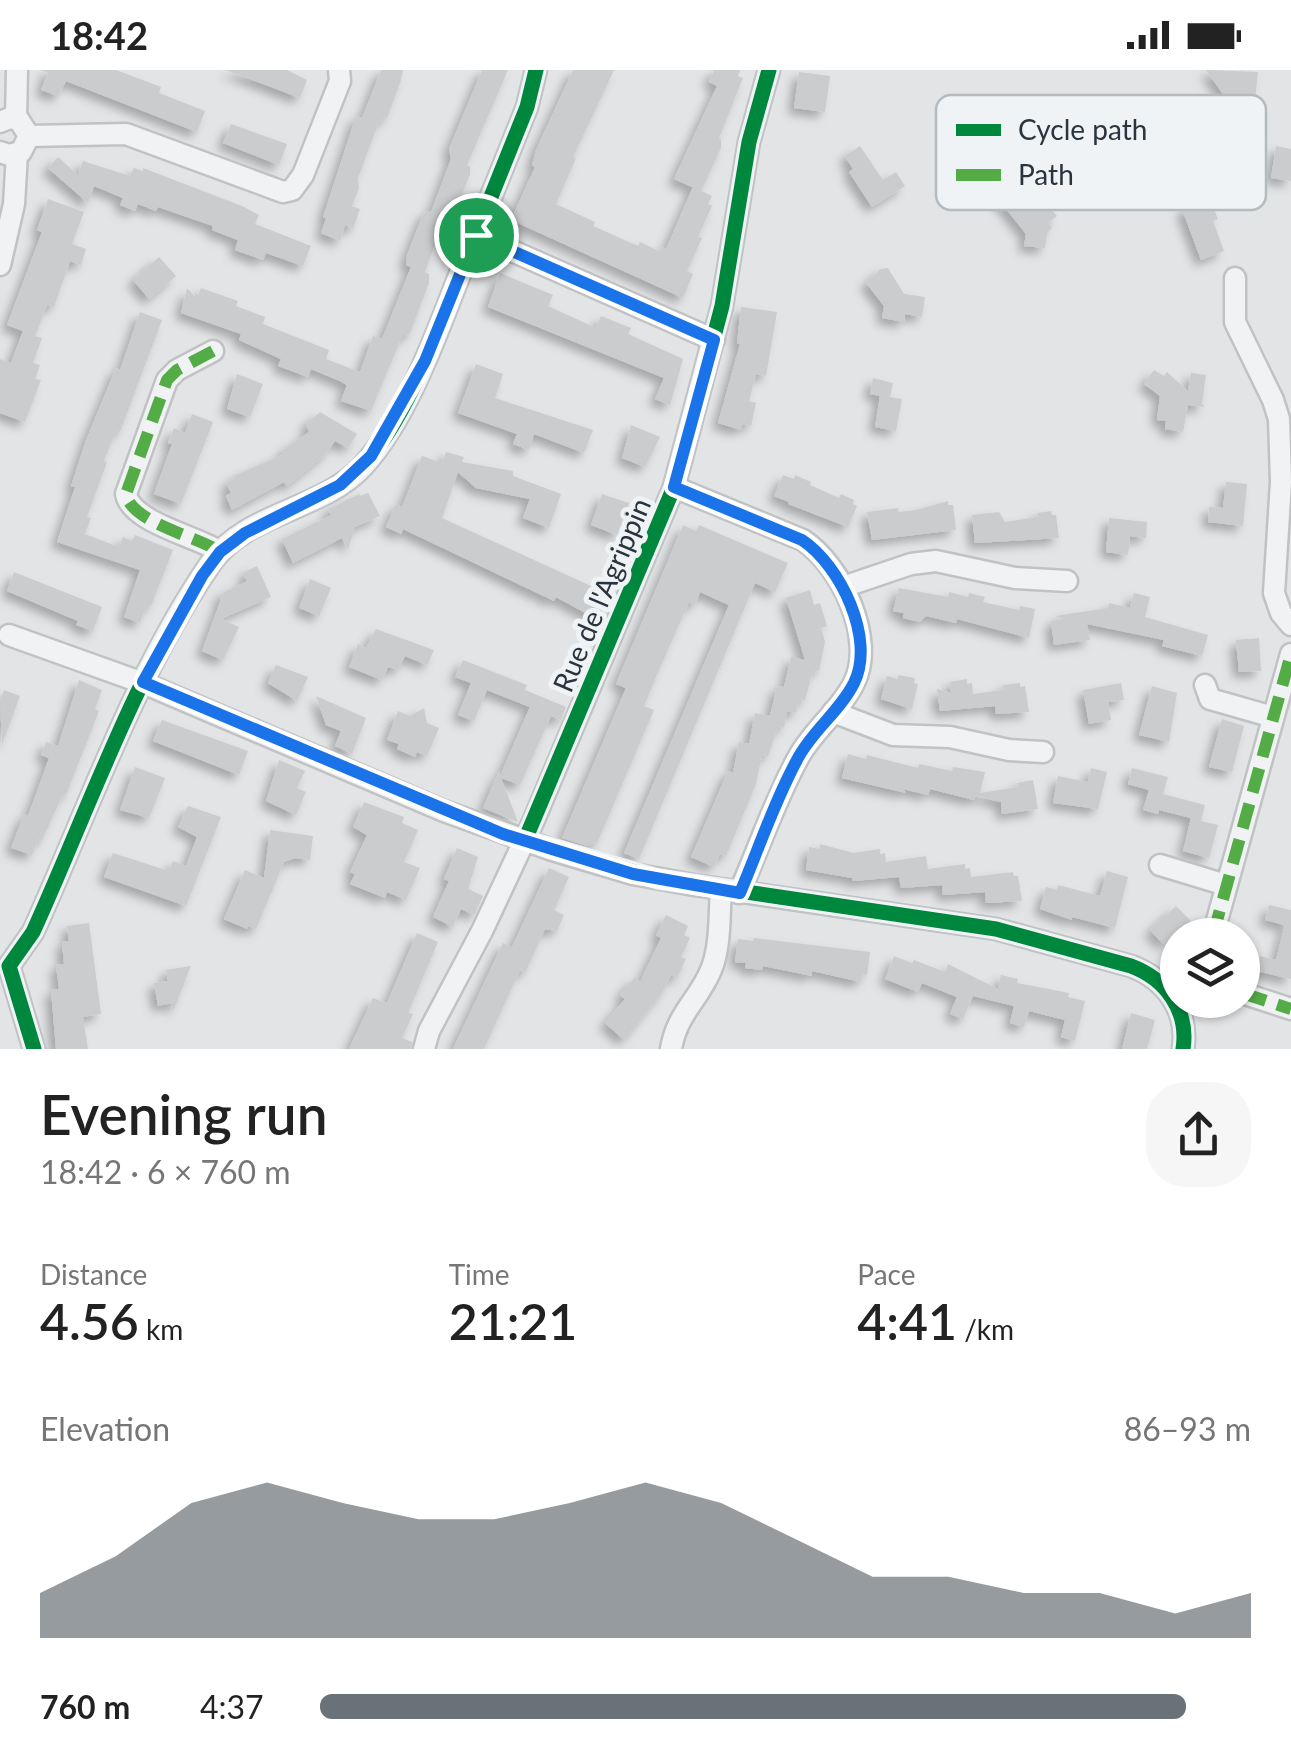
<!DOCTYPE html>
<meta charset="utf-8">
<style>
body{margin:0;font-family:Lato,sans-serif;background:#f6f6f6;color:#222;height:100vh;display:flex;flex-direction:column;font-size:38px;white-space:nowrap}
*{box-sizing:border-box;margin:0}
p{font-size:32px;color:#767676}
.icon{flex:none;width:55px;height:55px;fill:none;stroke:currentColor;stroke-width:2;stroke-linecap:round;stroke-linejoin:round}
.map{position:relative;height:979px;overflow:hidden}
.drawer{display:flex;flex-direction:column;background:#fff;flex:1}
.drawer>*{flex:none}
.tools{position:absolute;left:1160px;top:848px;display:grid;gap:20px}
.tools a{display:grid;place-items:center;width:100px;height:100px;border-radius:50%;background:#fff;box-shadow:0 2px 8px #0004;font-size:50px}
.pin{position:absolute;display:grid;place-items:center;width:85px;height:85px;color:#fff;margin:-42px;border:5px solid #fff;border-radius:50%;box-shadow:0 2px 10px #0007}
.round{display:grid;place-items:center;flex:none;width:105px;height:105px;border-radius:40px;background:#f6f6f6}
.overview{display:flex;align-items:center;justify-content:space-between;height:170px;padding:0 40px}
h1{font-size:55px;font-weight:600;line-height:75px}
.metrics{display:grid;grid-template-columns:repeat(3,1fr);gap:15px;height:170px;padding:10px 40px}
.metrics div{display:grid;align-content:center}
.metrics b{font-size:50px;font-weight:600}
.metrics small{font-size:28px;font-weight:400}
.metrics p{font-size:28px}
.chart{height:280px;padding:20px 40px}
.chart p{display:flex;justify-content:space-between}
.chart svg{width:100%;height:180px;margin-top:10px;fill:#6a7279;opacity:.7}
ul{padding:0 40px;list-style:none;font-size:32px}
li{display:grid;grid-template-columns:160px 120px 1fr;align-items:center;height:75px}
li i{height:25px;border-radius:12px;background:#6a7279}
.status{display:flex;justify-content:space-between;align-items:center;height:70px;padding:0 50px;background:#fff;direction:ltr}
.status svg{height:28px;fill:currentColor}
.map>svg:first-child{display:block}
.building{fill:#caccce;filter:url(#shadow)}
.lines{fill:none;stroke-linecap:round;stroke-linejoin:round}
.minor-casing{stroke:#c0c2c4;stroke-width:25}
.minor{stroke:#f0f2f3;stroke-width:20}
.quiet{stroke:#53ac46;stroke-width:12;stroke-dasharray:25 12;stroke-linecap:butt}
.cycleway-casing{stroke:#eff3f5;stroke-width:21}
.cycleway{stroke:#00873e;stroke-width:15}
.route-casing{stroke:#fff;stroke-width:20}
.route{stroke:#1a73e8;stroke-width:12}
.labels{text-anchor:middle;stroke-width:10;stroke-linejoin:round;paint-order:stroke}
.street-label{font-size:28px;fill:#2a343e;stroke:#eff3f5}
.key{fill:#eff3f5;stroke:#b4babe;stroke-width:2.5}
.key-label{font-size:28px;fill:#2a343e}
</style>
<div class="status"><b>18:42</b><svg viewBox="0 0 49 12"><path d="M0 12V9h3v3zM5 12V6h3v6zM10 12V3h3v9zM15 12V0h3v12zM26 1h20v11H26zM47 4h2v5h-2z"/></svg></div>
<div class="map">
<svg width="1291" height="979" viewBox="0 0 1291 979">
<defs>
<filter id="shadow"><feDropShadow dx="-6" dy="6" stdDeviation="5" flood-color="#0004"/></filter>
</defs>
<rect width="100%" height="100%" fill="#e2e4e6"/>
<g class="building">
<polygon points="41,0 116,0 161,17 159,23 205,41 197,62 66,11 58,26 41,20 48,3"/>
<polygon points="226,0 287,0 307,10 300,28"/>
<polygon points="381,0 403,0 401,10 387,48 384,47 378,54 358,108 359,118 352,136 360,139 353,159 345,155 340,171 321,163 326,148 323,147 356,46 362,48"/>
<polygon points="482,0 508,0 467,95 470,97 470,104 455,142 450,150 445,148 435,174 425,202 429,204 429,213 412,258 408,266 403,264 371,341 341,331 347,315 340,311 311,299 308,307 278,296 281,289 239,270 241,264 181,243 187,218 197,229 201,218 238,231 236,236 265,247 263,254 329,280 326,289 360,302 373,266 382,269 411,197 406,195 407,185 422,147 426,141 431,142 451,89 449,79"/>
<polygon points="573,0 614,0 573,87 576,88 556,134 595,152 593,156 638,176 640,172 659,181 661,177 666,179 693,117 712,126 708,134 712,136 698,167 702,168 687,201 693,204 683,228 511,150 535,97 532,95 536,80"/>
<polygon points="714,0 740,0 738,6 743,8 719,68 721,70 721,78 701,121 674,109 717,16 709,12"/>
<polygon points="1206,0 1258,2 1255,30 1225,27"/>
<polygon points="799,2 830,6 825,42 794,38"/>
<polygon points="231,54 287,74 279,95 223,73"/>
<polygon points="860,76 883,110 896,102 905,116 872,137 849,102 853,99 845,86"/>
<polygon points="1276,76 1291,79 1291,111 1271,108"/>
<polygon points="58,87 78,105 83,91 130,106 134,98 143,101 143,98 242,136 259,145 255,154 311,176 303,196 266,183 263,190 235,180 238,170 212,160 213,156 158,137 156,141 138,134 135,141 120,135 123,128 94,116 88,133 48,98"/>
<polygon points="1022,104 1057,146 1048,153 1052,158 1047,163 1045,178 1024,176 1026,164 998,129 999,118 1004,119"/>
<polygon points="48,129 84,142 72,174 86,179 81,195 70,191 54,237 47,235 35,266 42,268 33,293 40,295 35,309 41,310 25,352 0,343 0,289 11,293 23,261 7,255 42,162 37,160"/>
<polygon points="1210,129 1218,149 1213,151 1224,181 1201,190 1182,139"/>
<polygon points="159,187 176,206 149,229 133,210"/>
<polygon points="888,198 904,224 925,227 922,247 905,244 904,252 882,248 884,236 866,213 881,199"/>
<polygon points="500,203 553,225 548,236 596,258 601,246 631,258 628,264 683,289 670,335 655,329 664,308 488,237"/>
<polygon points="741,237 777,242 766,306 756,304 749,331 756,333 751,356 742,354 741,360 718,353 740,274 737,273"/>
<polygon points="140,242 162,250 120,362 116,360 104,391 107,392 87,447 91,448 85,464 119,477 123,467 132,471 135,465 173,480 151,536 147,534 140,553 124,547 140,500 57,472 75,417 71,416 86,370 116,298 120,300"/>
<polygon points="476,294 503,304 495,328 593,360 584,383 534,364 529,380 513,374 517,364 458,343"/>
<polygon points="1154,300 1164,306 1167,302 1188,321 1191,303 1206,305 1202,334 1205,337 1188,335 1183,362 1165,359 1166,351 1157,350 1160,326 1144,314"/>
<polygon points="237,304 263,314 250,347 227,339"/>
<polygon points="873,308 893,313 890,327 902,329 896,361 875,357 880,326 870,324"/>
<polygon points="320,342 357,364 348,378 335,371 326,384 287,416 284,412 232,440 226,426 231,423 226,413 235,408 234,406 284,384 282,381 309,362 306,354"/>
<polygon points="192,344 213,352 181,434 154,424 172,374 168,373 174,358 185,363"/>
<polygon points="631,355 660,367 645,397 622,388"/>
<polygon points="446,382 464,387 462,392 513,401 513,406 561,424 549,458 523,448 530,429 476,418 458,402 442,448 613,526 602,552 556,527 554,531 403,459 401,464 386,457 396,434 402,437 422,386 442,393"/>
<polygon points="783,405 794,409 795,405 811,412 810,415 839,428 841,424 854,430 853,434 857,436 848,457 788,434 789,432 774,426"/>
<polygon points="1226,412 1247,414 1243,456 1208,452 1209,437 1223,438"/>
<polygon points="368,423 380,446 355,457 348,479 342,468 293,493 282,469 331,445 328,439 359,424 360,426"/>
<polygon points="602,424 629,433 617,465 591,455"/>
<polygon points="948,431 948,435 953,435 956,460 872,470 867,442 898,438 899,442 916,440"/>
<polygon points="1051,441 1052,445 1056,445 1059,468 975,473 972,445 999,442 1005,452 1038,447 1037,443"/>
<polygon points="1109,448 1147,452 1146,468 1130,466 1128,485 1106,482"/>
<polygon points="683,455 696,461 699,455 788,493 775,522 755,513 639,789 624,783 729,535 700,522 695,535 689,532 658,602 644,636 654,640 598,771 587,776 562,768 626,618 616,614"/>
<polygon points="257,496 271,527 221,549 239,557 223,590 202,581 221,529 219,525 247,511 243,503"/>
<polygon points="14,502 102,537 93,561 76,555 78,551 7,521"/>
<polygon points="310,509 331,518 319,546 299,538"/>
<polygon points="899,518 948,527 949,522 968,527 969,523 985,527 983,532 1019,540 1020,536 1035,539 1029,568 957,549 956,553 926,546 920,552 903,548 904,543 893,541"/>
<polygon points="810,520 814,535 820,533 827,556 821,558 825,572 819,601 813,600 805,630 799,629 796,643 787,641 784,658 778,656 768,686 762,685 756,714 726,786 720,784 714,797 691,787 728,701 733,703 739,672 749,674 755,643 770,646 777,616 784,617 791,587 805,590 786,528"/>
<polygon points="1134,523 1150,527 1145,547 1208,565 1202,586 1162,576 1164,570 1087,554 1090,570 1054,575 1051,551 1064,549 1055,546 1108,538 1109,533 1130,538"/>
<polygon points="376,559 434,580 427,595 405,586 398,600 388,597 382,610 349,597 358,574 366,578"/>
<polygon points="1259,568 1261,601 1239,602 1236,570"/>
<polygon points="463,590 527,615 525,620 566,637 561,650 551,646 520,715 501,708 518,752 483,738 499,701 500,706 530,637 487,620 474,651 458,645 471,613 455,607"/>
<polygon points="276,595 308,607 297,631 268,613"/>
<polygon points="899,605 915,608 914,613 918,614 912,639 881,629 887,606 897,609"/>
<polygon points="967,609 967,614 972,613 973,624 1004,620 1003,615 1020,613 1020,617 1025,616 1029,642 996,644 995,636 940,641 937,619 951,623 950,612"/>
<polygon points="79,610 102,620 95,639 99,641 66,725 63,724 42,770 38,769 32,785 11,778 24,744 28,746 49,688 41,685 46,672 58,676"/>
<polygon points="1121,613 1124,630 1108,632 1111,650 1089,654 1083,620"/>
<polygon points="1152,616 1177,623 1169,672 1139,665"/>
<polygon points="4,620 20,626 2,675 0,630"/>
<polygon points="316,626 366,648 352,684 335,676 341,661 326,655"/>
<polygon points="424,638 427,653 439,658 427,686 417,682 415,687 397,679 399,674 387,670 398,641 410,646"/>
<polygon points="1222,649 1244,656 1232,702 1209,697"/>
<polygon points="162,650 248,681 239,705 153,671"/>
<polygon points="848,684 866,689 867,685 918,698 919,694 952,701 953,697 985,702 980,723 1018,717 1017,713 1033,710 1038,739 1002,744 1001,732 975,726 974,730 930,719 928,725 903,719 906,723 842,708"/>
<polygon points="279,690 305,701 297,718 306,722 296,745 266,731"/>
<polygon points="135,697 165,708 149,748 120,740"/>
<polygon points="1091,698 1107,702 1098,739 1053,733 1058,706 1088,712"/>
<polygon points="1132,698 1168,707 1163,724 1205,735 1201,751 1218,755 1209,788 1183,781 1191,748 1159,740 1158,744 1143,740 1149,720 1128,714"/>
<polygon points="364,732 404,747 402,753 418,760 404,792 420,798 406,830 387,822 385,828 350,814 355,804 350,802 367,765 353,757"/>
<polygon points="188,736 221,747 186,836 104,807 113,783 169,801 173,791 186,796 197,767 178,757"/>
<polygon points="270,760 313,766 310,790 295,788 284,792 256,859 248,856 247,859 224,849 245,800 264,808"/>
<polygon points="820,774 854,783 880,779 880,784 885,783 886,792 926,786 928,799 965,794 965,799 970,798 971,807 1013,802 1014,806 1018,806 1022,831 986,833 985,822 943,825 942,815 901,818 899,807 853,811 852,808 806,800 809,777 820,779"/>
<polygon points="457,778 478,787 468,819 483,826 474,845 461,839 453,857 433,847 449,811 444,809"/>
<polygon points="549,798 569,807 554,840 564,845 557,861 545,859 525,903 520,900 484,979 453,979 503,873 512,877"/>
<polygon points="1107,801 1128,807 1115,858 1072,847 1072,850 1040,839 1046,817 1057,820 1058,815 1100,826"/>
<polygon points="1269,835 1291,840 1291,909 1256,901 1260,886 1276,890 1285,855 1265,850"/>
<polygon points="1176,836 1191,851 1163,874 1150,860"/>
<polygon points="666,845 688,856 684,865 690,868 681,887 686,889 677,908 671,905 662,923 624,970 605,953 625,929 620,925 635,907 640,912 661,868 656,865"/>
<polygon points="89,853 101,944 83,947 88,979 56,979 51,920 59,919 56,895 64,894 62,872 69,871 67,856"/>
<polygon points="417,863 438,872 408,943 413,944 402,968 412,972 411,979 349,979 373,928 387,933"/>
<polygon points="754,868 870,882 867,905 862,904 861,912 812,901 812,906 763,896 762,900 745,898 746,893 735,892 738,869 753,871"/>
<polygon points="894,886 912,893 914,890 945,902 948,894 998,919 1001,905 1018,909 1017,913 1069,923 1068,927 1085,931 1075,971 1061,967 1065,950 1029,941 1024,957 1010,953 1014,936 973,926 963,949 950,944 957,927 922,913 918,922 885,909"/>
<polygon points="191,896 173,942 172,933 158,936 154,913 168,911 166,900"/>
<polygon points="1131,943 1155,950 1147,979 1122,979"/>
</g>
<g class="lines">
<g class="minor-casing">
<g id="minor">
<polyline points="16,49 17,0"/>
<polyline points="0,52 10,48 19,50 29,66 21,82 9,85 0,82"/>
<polyline points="29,66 126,64 283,122 292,120 303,105 340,11 339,0"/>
<polyline points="476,165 714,270"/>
<polyline points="0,195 14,134 17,84"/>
<polyline points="1235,208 1235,252 1273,330 1279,349 1281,412 1274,523 1281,543 1291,555"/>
<path d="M213 281 177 300 167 310 126 424C131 452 195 466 219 481"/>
<path d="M674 417 803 470C841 495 876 569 854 613 840 641 813 660 798 688 775 730 759 778 739 823"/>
<polyline points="843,517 911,494 936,491 1015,508 1067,511"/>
<path d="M9 565 143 613 444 741 552 780 633 804 694 815 996 859 1131 896C1166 909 1189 941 1183 979"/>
<polyline points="1205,615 1210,629 1273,647"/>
<polyline points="833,642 893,665 950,667 1009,680 1043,682"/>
<polyline points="1160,795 1226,815"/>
<polyline points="1213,865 1291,584"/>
<polyline points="1242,923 1291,939"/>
<path d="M34 979 9 896 33 862C89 739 134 605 211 493 246 442 323 440 363 396 405 350 434 271 456 214 480 155 503 96 527 37L536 0"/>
<polyline points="424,979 429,961 482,861 533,752 674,417 722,236 749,72 769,0"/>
<path d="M671 979C677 943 698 931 711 900 721 876 719 845 721 820"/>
</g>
</g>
<use href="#minor" class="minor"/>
<g class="quiet">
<path d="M213 281 177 300 167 310 126 424C131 452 195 466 219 481"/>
<polyline points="1213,865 1291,584"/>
<polyline points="1242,923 1291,939"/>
</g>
<g class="cycleway-casing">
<g id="cycleway">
<path d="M769 0 749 72 722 236 674 417 525 770 658 809 996 859 1131 896C1166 909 1189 941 1183 979"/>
<path d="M34 979 9 896 33 862C89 739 134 605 211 493 246 442 323 440 363 396 405 350 434 271 456 214 480 155 503 96 527 37L536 0"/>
</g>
</g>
<use href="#cycleway" class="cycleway"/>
</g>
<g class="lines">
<g class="route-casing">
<path id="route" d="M476 165 714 270 674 417 802 470C840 495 876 569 854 613 840 641 813 660 798 688 775 730 759 778 740 823L633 804 503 764 143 612 202 506 220 482 245 463 340 415 371 386 425 291Z"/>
</g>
<use href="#route" class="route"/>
</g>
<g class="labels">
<g class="street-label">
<text transform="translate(602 525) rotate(-67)" y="10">Rue de l'Agrippin</text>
</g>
</g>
<rect x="936" y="25" width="330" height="115" rx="15" class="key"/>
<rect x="956" y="54" width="45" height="12" fill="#00873e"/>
<rect x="956" y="99" width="45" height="12" fill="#53ac46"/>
<g class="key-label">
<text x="1018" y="70">Cycle path</text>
<text x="1018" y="115">Path</text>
</g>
</svg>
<div class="tools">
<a><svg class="icon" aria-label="layers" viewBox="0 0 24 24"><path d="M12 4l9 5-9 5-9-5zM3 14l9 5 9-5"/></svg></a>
</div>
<div class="pin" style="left:476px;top:165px;background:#1e9e55"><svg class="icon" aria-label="arrive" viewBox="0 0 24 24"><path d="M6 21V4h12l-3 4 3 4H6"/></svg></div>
</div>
<section class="drawer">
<div class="overview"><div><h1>Evening run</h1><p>18:42 · 6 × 760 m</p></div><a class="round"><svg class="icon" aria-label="share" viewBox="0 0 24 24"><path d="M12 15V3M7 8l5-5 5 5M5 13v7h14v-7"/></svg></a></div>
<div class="metrics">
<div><p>Distance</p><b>4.56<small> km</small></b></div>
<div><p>Time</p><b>21:21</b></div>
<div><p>Pace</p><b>4:41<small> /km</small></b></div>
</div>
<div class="chart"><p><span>Elevation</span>86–93 m</p>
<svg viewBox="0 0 160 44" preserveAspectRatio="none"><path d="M0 44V33L10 24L20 11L30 6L40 11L50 15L60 15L70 11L80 6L90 11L100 20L110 29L120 29L130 33L140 33L150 38L160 33V44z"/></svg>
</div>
<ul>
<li><b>760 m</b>4:37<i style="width:93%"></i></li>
</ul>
</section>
